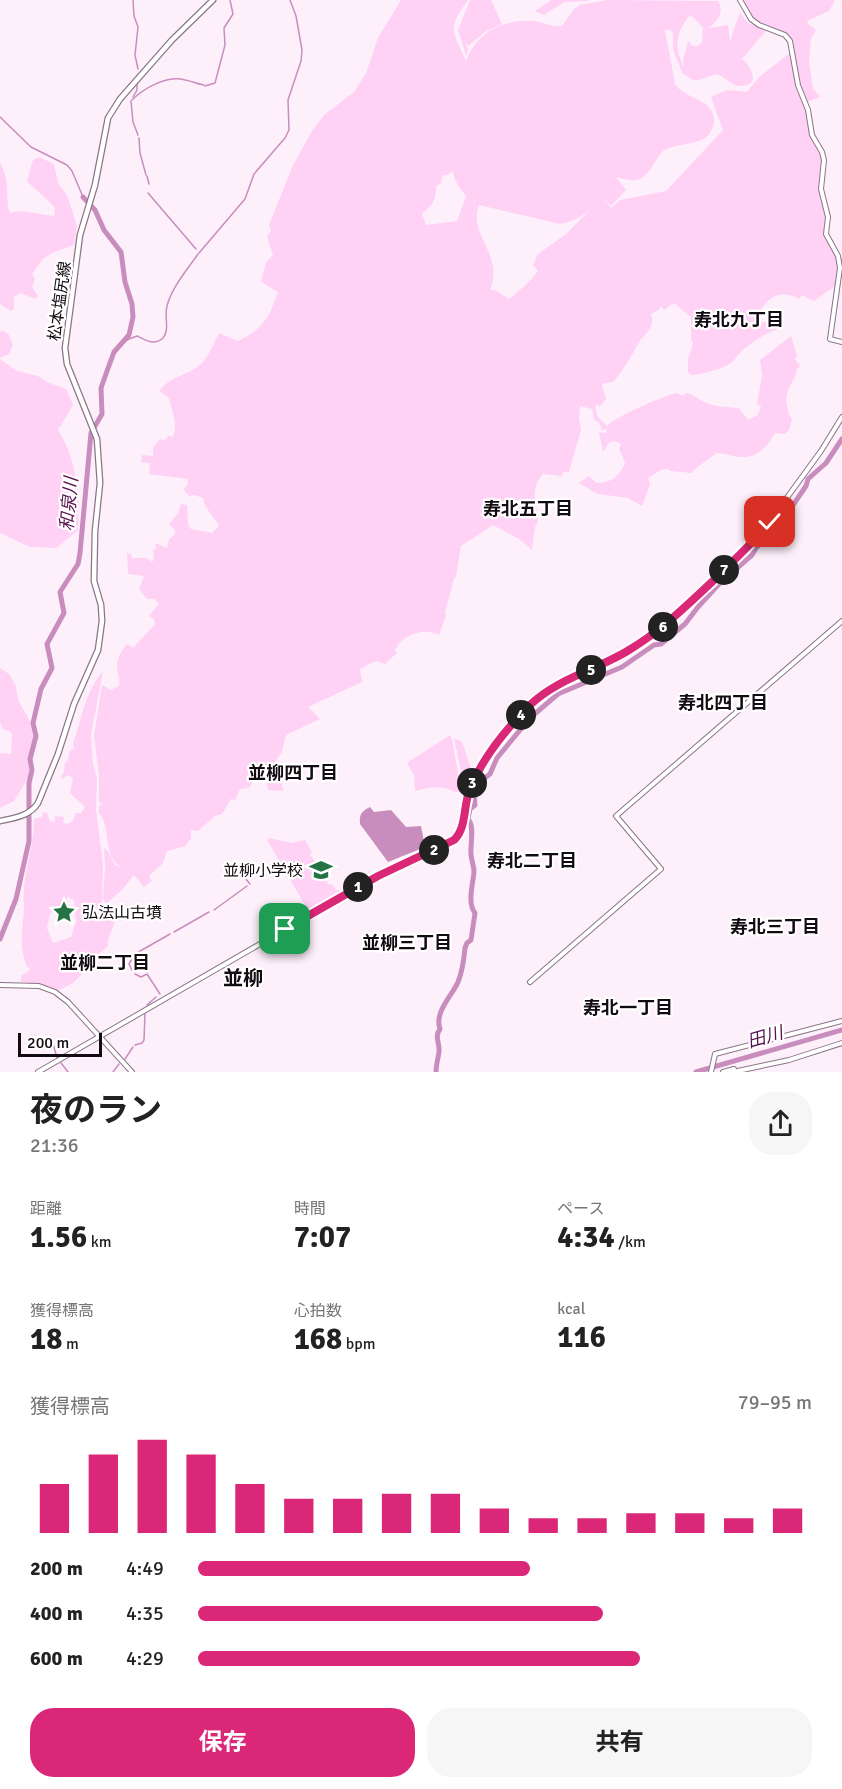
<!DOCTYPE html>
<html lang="ja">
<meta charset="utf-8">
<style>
body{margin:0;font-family:Signika,"Noto Sans JP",sans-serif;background:#f6f6f6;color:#222;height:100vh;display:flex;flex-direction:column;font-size:22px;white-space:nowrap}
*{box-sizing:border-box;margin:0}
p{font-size:20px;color:#767676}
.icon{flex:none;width:33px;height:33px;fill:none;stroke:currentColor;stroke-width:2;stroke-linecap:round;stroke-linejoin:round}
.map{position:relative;height:1072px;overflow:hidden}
.drawer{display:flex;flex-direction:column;background:#fff;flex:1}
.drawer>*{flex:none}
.scale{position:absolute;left:18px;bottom:15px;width:84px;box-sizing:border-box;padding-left:6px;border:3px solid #120b11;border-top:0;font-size:16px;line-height:21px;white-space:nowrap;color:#120b11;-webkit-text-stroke:4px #fff;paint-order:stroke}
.pin{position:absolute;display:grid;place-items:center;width:51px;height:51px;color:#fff;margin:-26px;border-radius:12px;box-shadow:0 3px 9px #0006}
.km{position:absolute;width:30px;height:30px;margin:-15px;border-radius:50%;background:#222;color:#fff;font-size:16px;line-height:30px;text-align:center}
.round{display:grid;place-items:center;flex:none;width:63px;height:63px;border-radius:24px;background:#f6f6f6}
.headline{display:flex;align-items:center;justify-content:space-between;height:102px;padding:0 30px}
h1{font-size:33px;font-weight:700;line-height:45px}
.metrics{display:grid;grid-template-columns:repeat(3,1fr);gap:9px;height:102px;padding:6px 30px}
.metrics div{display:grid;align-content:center}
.metrics b{font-size:30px;font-weight:700}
.metrics small{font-size:16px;font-weight:400}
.metrics p{font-size:16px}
.chart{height:168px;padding:12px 30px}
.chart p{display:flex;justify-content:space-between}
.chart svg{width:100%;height:108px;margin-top:6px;stroke:#db2777;stroke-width:6}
.action{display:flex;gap:12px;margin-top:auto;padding:12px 30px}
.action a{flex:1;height:69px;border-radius:24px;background:#db2777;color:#fff;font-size:24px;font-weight:700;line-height:69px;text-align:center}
.action a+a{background:#f6f6f6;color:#222}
ul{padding:0 30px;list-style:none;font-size:20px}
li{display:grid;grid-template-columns:96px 72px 1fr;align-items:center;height:45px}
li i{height:15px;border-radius:8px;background:#db2777}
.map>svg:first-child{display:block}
.green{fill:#fed1f5;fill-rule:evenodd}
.water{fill:#c88dbd}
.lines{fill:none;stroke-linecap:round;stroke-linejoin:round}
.stream{stroke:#c88dbd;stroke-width:1.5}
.river{stroke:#c88dbd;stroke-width:5}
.secondary-casing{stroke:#897685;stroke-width:6}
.primary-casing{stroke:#897685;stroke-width:7}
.secondary{stroke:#fff;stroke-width:4}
.primary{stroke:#fff;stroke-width:4.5}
.route-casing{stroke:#fff;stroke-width:12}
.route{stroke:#db2777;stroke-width:8}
.labels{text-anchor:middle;stroke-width:4.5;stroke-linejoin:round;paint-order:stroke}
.street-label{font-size:16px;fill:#120b11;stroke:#fff}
.poi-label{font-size:16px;fill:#120b11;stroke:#fff;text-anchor:end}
.neighbourhood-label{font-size:18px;font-weight:bold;fill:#120b11;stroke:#fff}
.water-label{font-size:18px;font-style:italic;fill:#5a1452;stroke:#fff}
.quarter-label{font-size:20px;font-weight:bold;fill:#120b11;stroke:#fff}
</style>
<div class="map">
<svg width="842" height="1072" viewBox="0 0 842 1072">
<rect width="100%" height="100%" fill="#fef0fb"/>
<g class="green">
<path d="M401 0H468C446 30 453 31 466 61 477 31 504 19 534 21 543 22 552 27 562 26L574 9 580 5 607 0 718 1C725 12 717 21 709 28L728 25 730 42C733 32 736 23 740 13L747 22 766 31 742 59C752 67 761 86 741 86 732 87 725 76 716 74L699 80H693L683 74 673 50V32L670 30H665L675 84C685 100 715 98 714 122 713 128 710 135 705 138 692 146 675 143 663 151 653 161 649 182 631 180 626 180 621 178 616 177L626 190 611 206 603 197 611 208 620 200 666 191 723 130 711 97 727 90 747 92 759 77 790 53 797 86 806 110 810 134 822 160 820 189 827 215 825 231 838 262 835 286 814 301 802 295 799 299C779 288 765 298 758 317L760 322H773L779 327 778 329C764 334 749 343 738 355 736 357 735 360 732 362 726 368 700 375 691 375L688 372V359L693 343 691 340V317L675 304 670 305 665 310 660 306 659 310 651 314C652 318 653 321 651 326 648 333 643 336 639 342 631 356 624 370 613 382L605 383 602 385 606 399 599 407 597 404 595 407 598 417 607 426C617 416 662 396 677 393L683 396 686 393C693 394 697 399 704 402 715 407 727 407 739 408L748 420 758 415 761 406 757 405 762 375 760 360 791 336 797 356 795 359 800 366C795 370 797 373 794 379 784 395 784 403 792 420L789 430 785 434 775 433C768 446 758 458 741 457 733 457 725 453 717 453L696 468 692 473 671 471 668 469 661 470 648 478 650 485 642 506 628 498 598 494 579 483 589 476 597 483C611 483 620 476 625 463L619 448 621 444 614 441 609 443 603 452 599 432 606 433 607 429 602 430 599 422 594 420 592 409 580 406 579 418 581 430 569 472H563L562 476 543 474C531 487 534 503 539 518L535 527 532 550 519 539 493 525 461 546 456 577 454 579 445 612 446 616 439 635C424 627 403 634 395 650L397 653 385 664 376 661 360 669 362 682 308 707 320 719 286 735 282 752 274 763 280 774 283 791 268 790 266 781 260 778 255 779 249 788 240 789 235 800 231 799 222 814 215 816 198 831 191 830V840H189L186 846 167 851 163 863 149 876 152 881 144 887 134 875 122 890 106 904 103 898 105 868 104 848 108 851 115 865 121 867C102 856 112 828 99 813V805L103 806 99 801V776L94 736 102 685 111 690 119 686C121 678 117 674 117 666 117 658 122 650 127 644L133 648 155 624 154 619 149 616 159 604 154 599H147L139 589 144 576 128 574 127 553 131 554 132 558H147L152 562 154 559 153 550 156 549 155 543 167 548 169 539 175 534V530L169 524 178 513 181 504 187 505 188 524 191 529 212 533 219 526C214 516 205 510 203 498L194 495 189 496 183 489 187 486 188 479 149 474 150 463 141 462 142 455 153 456V447L160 439 165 440 168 436 173 437C178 424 172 412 169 398L159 391C171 375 190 376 203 362 210 354 214 342 219 333L238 341C263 329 269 318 278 292L261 282 266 262 273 255 267 237 271 231 269 225 293 165 312 131 324 115 354 92 366 73 378 38ZM689 16 693 17 703 28 702 42 698 46H693L688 41 683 60 684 68C674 45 675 36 689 16ZM452 171 458 186 466 196 457 221 426 225 422 214C433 205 436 200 436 186L441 183 443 175H448ZM602 198 566 234 538 254 533 265 538 271C530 282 519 291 509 299L495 290H490C505 256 467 233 479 205L560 224C573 222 587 214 595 205 598 202 599 200 602 198Z"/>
<polygon points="470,0 491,0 502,24 485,32 468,46 465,41 468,50 466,56 458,30"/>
<polygon points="551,0 589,0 589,1 564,2 544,15 535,11"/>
<polygon points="742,0 835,0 829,11 807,21 808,24 816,30 811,38 809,61 813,88 820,97 807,102 799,86 790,38 785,34 754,20"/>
<path d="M39 157 54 164 58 183 67 195 77 226 74 245 52 253 43 259 32 274 35 279 32 287 38 296 36 299 20 293 14 297V309L11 311 0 304V163C12 184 4 196 10 213L20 211 54 216 55 208C47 198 36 191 27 181L33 160Z"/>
<polygon points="2,330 9,335 13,345 9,354 0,358 0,333"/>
<path d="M0 359 17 371 38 376 47 382 66 389 73 405 58 430C77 460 80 495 78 530L56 548 30 547 0 533Z"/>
<polygon points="0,668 9,674 16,686 18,700 31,723 34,736 29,756 30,775 14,801 0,808 0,753 11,754 12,736 11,732 3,729 0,722"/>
<path d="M103 671 91 735 93 763 97 779 96 809 103 864 102 904C105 907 111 908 114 913 119 923 106 936 108 946L96 957 97 960 87 972 85 971 73 983 58 991 42 984 21 982V976L29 971 30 968 27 967C19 947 22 932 24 911 24 904 23 895 24 888 26 865 34 842 34 819L42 817 43 812 47 813 50 821 55 822V816L64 817 63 822 66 824 72 822 76 813H81L85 807 70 793 73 778 68 775 62 779 61 777 64 772 65 763 68 760 69 752 74 748 73 744C82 718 85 692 103 671ZM68 897 74 900 76 921 71 937 53 943 47 928 50 913 60 909Z"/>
<path d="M450 735 452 739 460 784V792H455C440 785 431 787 415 791L414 775 407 763Z"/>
<polygon points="454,738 462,742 473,774 466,787 464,786"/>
<polygon points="270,838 291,843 305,840 312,852 310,854 329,885 332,884 336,890 341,890 342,893 309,912 267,840"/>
</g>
<path class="water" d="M370 807 374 812 391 810 406 827 421 826 425 847 388 862 360 824C359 814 362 811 370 807Z"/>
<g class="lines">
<g class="stream">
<polyline points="133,0 134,16 138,27 135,55 138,69"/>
<polyline points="205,86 215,83 225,45 224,28 233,14 230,0"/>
<polyline points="133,97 137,90 137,84"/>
<path d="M132 100C144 88 167 75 185 80 192 81 197 84 204 85"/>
<polyline points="131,101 133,122 138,135"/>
<polyline points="0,117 31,147 67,165 72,171 83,197"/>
<polyline points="139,138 140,153 146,175"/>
<polyline points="147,176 149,184"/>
<polyline points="148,193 196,249"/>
<polyline points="199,253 245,199 254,174 285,138 289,130 288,100 301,61 302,50 296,16 290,0"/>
<path d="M124 341 137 336C145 340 155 346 163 338 170 330 164 316 167 306 172 287 187 270 198 254"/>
<polyline points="250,884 245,878 277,862"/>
<polyline points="214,910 247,886"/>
<polyline points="174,932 209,912"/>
<polyline points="132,970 129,964 135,954 170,934"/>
<polyline points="135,974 141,977 147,974 160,994"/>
<polyline points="147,1005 156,997"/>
<polyline points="52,1040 57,1058"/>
<polyline points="135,1045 142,1043 144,1040 145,1013"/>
<polyline points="125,1059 133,1047"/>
<polyline points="61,1063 68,1072"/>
<polyline points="113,1072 119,1064"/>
</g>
<g class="river">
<polyline points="0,939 16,899 29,841 29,783 32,770 30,759 36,736 33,723 41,689 52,668 47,644 64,613 60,592 78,564 80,553 91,433 102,414 101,388 107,371 114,352 129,335 133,317 132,304 125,282 121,252 104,230 95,210 83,197"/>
<path d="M436 1072C436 1065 438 1059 439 1052 440 1043 434 1037 440 1029 434 1012 452 996 458 982 462 972 464 959 465 948L467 943 471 940 475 913C467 903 473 884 474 872 474 865 471 860 471 854 470 845 475 826 468 819L470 809 475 805 474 793 477 784 490 774 497 758 530 718 558 694 622 667 654 645 661 644 685 624 698 607 719 584 752 555 756 548 773 531 778 519 787 514 806 486 808 479 826 463 842 439"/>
<polyline points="696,1072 842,1030"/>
</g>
<g class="secondary-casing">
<g id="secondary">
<polyline points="740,0 751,19 759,25 785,35 790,41 798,85 808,110 812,135 822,152 824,160 821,189 828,217 826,234 838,256 840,268 830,339 842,342"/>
<polyline points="530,982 661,869 616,816 842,621"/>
<polyline points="0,985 39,986 55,992 68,1002 132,1072"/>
<polyline points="38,1072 378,876 454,840 461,830 466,800 476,775 493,750 529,706 552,688 627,651 648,639 679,614 759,536 821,451 842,417"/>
<polyline points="711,1072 715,1054 842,1021"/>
<polyline points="723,1072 734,1069"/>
<polyline points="733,1072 789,1060 842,1043"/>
</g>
</g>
<g class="primary-casing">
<path id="primary" d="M0 821C14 818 30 816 38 803L58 754 74 704 98 650 102 621 101 605 94 581 95 531 100 483 97 439 67 364 65 348 80 235 95 185 108 118 120 99 172 40 213 0"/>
</g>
<use href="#secondary" class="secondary"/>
<use href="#primary" class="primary"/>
</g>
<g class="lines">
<g class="route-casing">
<path id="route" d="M285 929 378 876 454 840C467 828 463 805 470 789 482 759 507 728 530 705 558 678 597 670 629 650 661 631 686 606 713 581 732 562 753 543 770 522"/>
</g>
<use href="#route" class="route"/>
</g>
<defs>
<g id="school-bare" transform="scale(1.8)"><path d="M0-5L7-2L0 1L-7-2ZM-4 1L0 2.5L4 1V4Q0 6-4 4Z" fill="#247343" stroke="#fff" stroke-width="2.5" paint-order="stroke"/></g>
<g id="sight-bare" transform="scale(1.8)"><path d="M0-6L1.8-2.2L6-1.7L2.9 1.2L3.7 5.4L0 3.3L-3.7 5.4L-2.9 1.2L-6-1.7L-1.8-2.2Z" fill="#247343" stroke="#fff" stroke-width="2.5" paint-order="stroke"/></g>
</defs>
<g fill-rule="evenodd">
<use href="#school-bare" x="321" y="870"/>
<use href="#sight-bare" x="64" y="912"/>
</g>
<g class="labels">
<g class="street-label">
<text transform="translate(59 301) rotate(-82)" y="6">松本塩尻線</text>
</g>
<g class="poi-label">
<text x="303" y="876">並柳小学校</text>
<text x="82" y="918" text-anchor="start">弘法山古墳</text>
</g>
<g class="neighbourhood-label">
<text x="739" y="326">寿北九丁目</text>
<text x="528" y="515">寿北五丁目</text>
<text x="723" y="709">寿北四丁目</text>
<text x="293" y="779">並柳四丁目</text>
<text x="532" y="867">寿北二丁目</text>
<text x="775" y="933">寿北三丁目</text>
<text x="407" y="949">並柳三丁目</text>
<text x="105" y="969">並柳二丁目</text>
<text x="628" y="1014">寿北一丁目</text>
</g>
<g class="water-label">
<text transform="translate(69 504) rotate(-85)" y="6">和泉川</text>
<text transform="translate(765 1037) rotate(-16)" y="6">田川</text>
</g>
<g class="quarter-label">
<text x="243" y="985">並柳</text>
</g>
</g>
</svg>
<div class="scale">200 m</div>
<div class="pin" style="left:285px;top:929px;background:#1e9e55"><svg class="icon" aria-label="arrive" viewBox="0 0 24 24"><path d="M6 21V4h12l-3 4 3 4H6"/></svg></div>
<div class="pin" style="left:770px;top:522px;background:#d93025"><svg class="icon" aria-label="check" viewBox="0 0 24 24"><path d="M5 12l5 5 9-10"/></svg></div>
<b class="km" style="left:358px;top:887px">1</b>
<b class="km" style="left:434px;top:850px">2</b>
<b class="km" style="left:472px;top:783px">3</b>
<b class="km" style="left:521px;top:715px">4</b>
<b class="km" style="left:591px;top:670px">5</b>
<b class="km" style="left:663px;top:627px">6</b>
<b class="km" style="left:724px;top:570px">7</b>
</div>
<section class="drawer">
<div class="headline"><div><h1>夜のラン</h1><p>21:36</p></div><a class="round"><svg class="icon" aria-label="share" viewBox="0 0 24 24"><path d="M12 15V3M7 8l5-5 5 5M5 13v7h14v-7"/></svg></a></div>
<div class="metrics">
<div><p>距離</p><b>1.56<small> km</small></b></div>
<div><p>時間</p><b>7:07</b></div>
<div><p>ペース</p><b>4:34<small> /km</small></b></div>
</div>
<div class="metrics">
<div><p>獲得標高</p><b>18<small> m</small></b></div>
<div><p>心拍数</p><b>168<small> bpm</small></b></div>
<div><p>kcal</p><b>116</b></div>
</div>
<div class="chart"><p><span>獲得標高</span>79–95 m</p>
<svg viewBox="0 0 160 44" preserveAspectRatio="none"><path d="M5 44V24M15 44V12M25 44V6M35 44V12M45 44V24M55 44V30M65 44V30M75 44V28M85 44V28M95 44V34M105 44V38M115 44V38M125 44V36M135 44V36M145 44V38M155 44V34"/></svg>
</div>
<ul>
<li><b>200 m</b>4:49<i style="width:54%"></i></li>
<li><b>400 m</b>4:35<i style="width:66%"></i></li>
<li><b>600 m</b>4:29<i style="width:72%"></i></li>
</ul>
<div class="action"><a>保存</a><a>共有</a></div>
</section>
